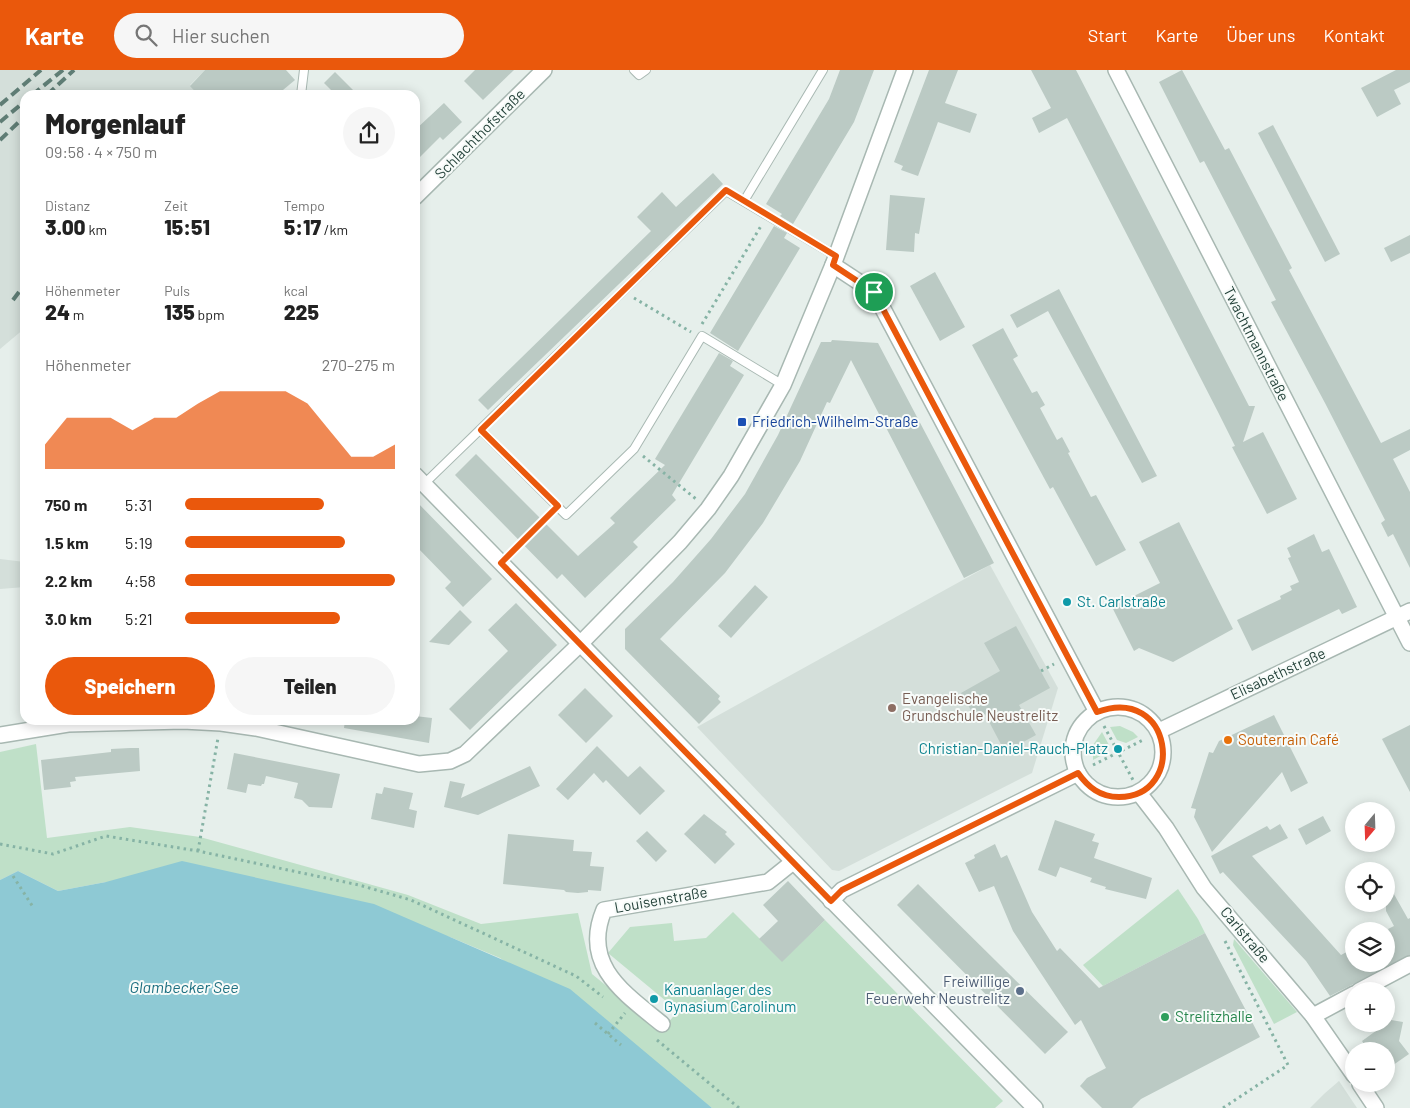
<!DOCTYPE html>
<html lang="de">
<meta charset="utf-8">
<style>
body{margin:0;font-family:Barlow,sans-serif;background:#f6f6f6;color:#222;height:100vh;display:flex;flex-direction:column;font-size:19px;white-space:nowrap}
*{box-sizing:border-box;margin:0}
p{font-size:16px;color:#767676}
.icon{flex:none;width:28px;height:28px;fill:none;stroke:currentColor;stroke-width:2;stroke-linecap:round;stroke-linejoin:round}
.map{position:relative;flex:1;overflow:hidden}
.panel{position:absolute;left:20px;top:20px;width:400px;height:635px;display:flex;flex-direction:column;background:#fff;border-radius:15px;box-shadow:0 2px 12px #0003}
.panel>*{flex:none}
.needle{width:32px;rotate:199deg}
.fabs{position:absolute;left:1345px;top:732px;display:grid;gap:10px}
.fabs a{display:grid;place-items:center;width:50px;height:50px;border-radius:50%;background:#fff;box-shadow:0 2px 12px #0003;font-size:25px}
.pin{position:absolute;display:grid;place-items:center;width:42px;height:42px;color:#fff;margin:-21px;border:2px solid #fff;border-radius:50%;box-shadow:0 1px 5px #0007}
.round{display:grid;place-items:center;flex:none;width:52px;height:52px;border-radius:26px;background:#f6f6f6}
.headline{display:flex;align-items:center;justify-content:space-between;height:85px;padding:0 25px}
h1{font-size:28px;font-weight:800;line-height:38px}
.figures{display:grid;grid-template-columns:repeat(3,1fr);gap:8px;height:85px;padding:5px 25px}
.figures div{display:grid;align-content:center}
.figures b{font-size:21px;font-weight:800}
.figures small{font-size:14px;font-weight:400}
.figures p{font-size:14px}
.chart{height:140px;padding:10px 25px}
.chart p{display:flex;justify-content:space-between}
.chart svg{width:100%;height:90px;margin-top:5px;fill:#ea580c;opacity:.7}
.cta{display:flex;gap:10px;margin-top:auto;padding:10px 25px}
.cta a{flex:1;height:58px;border-radius:30px;background:#ea580c;color:#fff;font-size:20px;font-weight:800;line-height:58px;text-align:center}
.cta a+a{background:#f6f6f6;color:#222}
ul{padding:0 25px;list-style:none;font-size:16px}
li{display:grid;grid-template-columns:80px 60px 1fr;align-items:center;height:38px}
li i{height:12px;border-radius:6px;background:#ea580c}
header{display:flex;align-items:center;gap:30px;box-sizing:border-box;height:70px;padding:0 25px;background:#ea580c;color:#fff}
header strong{font-size:24px}
nav{display:flex;gap:28px;margin-inline-start:auto;font-size:18px}
.search{width:350px;height:45px;background:#f6f6f6;display:flex;align-items:center;gap:12px;box-sizing:border-box;padding:0 18px;border-radius:28px;color:#767676;font-size:19px}
.map>svg:first-child{display:block}
.built{fill:#d4dfda}
.green{fill:#bfe0c8}
.water{fill:#8ec9d4}
.building{fill:#bbcac4}
.lines{fill:none;stroke-linecap:round;stroke-linejoin:round}
.lane-casing{stroke:#a8b8b2;stroke-width:10}
.street-casing{stroke:#a8b8b2;stroke-width:18}
.path{stroke:#86b3a5;stroke-width:3;stroke-dasharray:2.5 4;stroke-linecap:butt}
.lane{stroke:#fff;stroke-width:8}
.street{stroke:#fff;stroke-width:15}
.rail{stroke:#5f7d75;stroke-width:4;stroke-dasharray:10 5;stroke-linecap:butt}
.route-casing{stroke:#fff;stroke-width:10}
.route{stroke:#ea580c;stroke-width:6}
.transit-dot{fill:#1a4fb4;stroke:#f7fbf9;stroke-width:2}
.culture-dot{fill:#0f9aa8;stroke:#f7fbf9;stroke-width:2}
.education-dot{fill:#8d6e63;stroke:#f7fbf9;stroke-width:2}
.food-dot{fill:#e8710a;stroke:#f7fbf9;stroke-width:2}
.service-dot{fill:#5c6f8a;stroke:#f7fbf9;stroke-width:2}
.leisure-dot{fill:#2e9e5b;stroke:#f7fbf9;stroke-width:2}
.labels{text-anchor:middle;stroke-width:4;stroke-linejoin:round;paint-order:stroke}
.street-label{font-size:15px;fill:#24423a;stroke:#f7fbf9}
.transit-label{font-size:15px;fill:#164399;stroke:#f7fbf9;text-anchor:start}
.culture-label{font-size:15px;fill:#0d838f;stroke:#f7fbf9;text-anchor:start}
.education-label{font-size:15px;fill:#785e54;stroke:#f7fbf9;text-anchor:start}
.food-label{font-size:15px;fill:#c56008;stroke:#f7fbf9;text-anchor:start}
.service-label{font-size:15px;fill:#4e5e75;stroke:#f7fbf9;text-anchor:end}
.leisure-label{font-size:15px;fill:#27864d;stroke:#f7fbf9;text-anchor:start}
.water-label{font-size:16px;font-style:italic;fill:#1c6f80;stroke:#f7fbf9}
</style>
<header>
<strong>Karte</strong>
<div class="search"><svg class="icon" aria-label="search" viewBox="0 0 24 24"><circle cx="10" cy="10" r="6"/><path d="M15 15l6 6"/></svg>Hier suchen</div>
<nav><a>Start</a><a>Karte</a><a>Über uns</a><a>Kontakt</a></nav>
</header>
<div class="map">
<svg width="1410" height="1038" viewBox="0 0 1410 1038">
<rect width="100%" height="100%" fill="#e6efeb"/>
<g class="built">
<polygon points="0,0 205,0 190,15 198,25 25,25 25,258 0,279"/>
<polygon points="0,489 25,492 25,517 0,519"/>
<polygon points="990,495 1058,618 1032,703 839,801 832,800 697,657"/>
<polygon points="1339,1011 1357,1038 1310,1038 1324,1024"/>
</g>
<g class="green">
<polygon points="1120,656 1133,662 1138,667 1126,673 1117,670 1110,657"/>
<polygon points="1102,662 1109,675 1106,683 1093,690 1093,675"/>
<polygon points="36,674 47,768 130,757 200,767 408,825 481,854 578,843 592,904 661,961 678,941 608,883 630,857 672,853 674,871 706,868 733,842 782,891 825,850 1003,1031 995,1038 712,1038 500,888 450,867 106,812 58,821 18,801 0,810 0,682"/>
<polygon points="1178,819 1198,849 1205,863 1103,916 1083,895"/>
<polygon points="1234,869 1297,942 1274,954 1233,875"/>
</g>
<polygon class="water" points="182,791 374,834 570,919 712,1038 0,1038 0,810 18,801 58,821 106,812"/>
<g class="building">
<polygon points="205,0 286,0 295,10 277,25 198,25 190,16"/>
<polygon points="475,0 514,0 483,30 464,11"/>
<polygon points="840,0 874,0 854,52 793,154 780,146 782,144 766,134 829,29"/>
<polygon points="929,0 958,0 945,33 977,44 970,63 938,52 918,106 901,100 903,96 894,92"/>
<polygon points="1031,0 1076,0 1249,336 1255,336 1243,372 1263,362 1297,429 1267,444 1232,377 1235,376 1218,342 1067,48 1039,63 1032,48 1051,38"/>
<polygon points="1182,0 1225,80 1229,78 1292,198 1289,200 1381,373 1410,359 1410,380 1393,389 1410,422 1410,498 1393,464 1388,467 1381,453 1385,450 1325,333 1271,232 1276,230 1204,91 1200,93 1159,12"/>
<polygon points="1396,0 1410,0 1410,12 1394,20 1401,34 1377,47 1361,18"/>
<polygon points="335,2 358,25 336,25 324,13"/>
<polygon points="444,33 462,52 443,70 440,67 415,92 415,60"/>
<polygon points="1273,55 1340,184 1325,192 1258,63"/>
<polygon points="713,103 723,114 488,340 478,330 651,161 637,147 662,122 676,137"/>
<polygon points="890,125 925,128 919,164 915,163 914,182 886,180"/>
<polygon points="774,156 787,163 784,168 800,178 738,281 710,263"/>
<polygon points="1410,165 1410,183 1391,192 1384,178"/>
<polygon points="935,202 965,257 940,271 910,216"/>
<polygon points="1059,219 1157,406 1142,413 1048,241 1017,258 1010,245"/>
<polygon points="1003,258 1018,286 1013,289 1032,323 1037,321 1045,335 1040,338 1057,370 1062,367 1070,382 1068,383 1091,427 1096,425 1126,480 1096,496 1053,417 1050,419 972,275"/>
<polygon points="832,270 878,273 994,493 964,508 851,290 830,333 827,332 800,391 763,453 725,503 660,569 720,626 718,629 721,632 699,654 625,579 625,559 673,512 711,469 745,424 778,365 821,272 831,272"/>
<polygon points="719,283 733,291 730,296 744,305 672,425 676,430 633,472 638,477 585,528 562,504 557,509 455,405 476,384 578,486 615,453 610,448 665,395 655,389"/>
<polygon points="415,430 492,509 463,537 445,518 451,512 415,475"/>
<polygon points="1179,452 1233,559 1173,592 1139,578 1134,581 1112,537 1160,513 1139,472"/>
<polygon points="1314,464 1322,482 1329,479 1357,537 1342,544 1339,539 1252,581 1237,550 1281,529 1280,526 1292,520 1290,516 1299,512 1288,488 1291,487 1287,478"/>
<polygon points="755,515 768,527 731,568 718,556"/>
<polygon points="516,533 557,575 470,660 449,639 508,581 488,560"/>
<polygon points="460,540 472,552 449,575 429,572"/>
<polygon points="1016,556 1050,618 1019,635 1036,665 1005,682 985,644 976,649 961,623 1000,601 984,573"/>
<polygon points="585,618 613,646 586,673 558,645"/>
<polygon points="1274,645 1308,713 1291,722 1282,702 1212,782 1194,747 1196,739 1191,738 1209,682 1213,683 1219,671"/>
<polygon points="415,646 432,648 429,673 344,658 345,650 415,650"/>
<polygon points="1410,655 1410,722 1382,669"/>
<polygon points="597,676 628,707 640,696 665,721 640,745 606,710 603,713 594,703 568,730 556,719"/>
<polygon points="130,678 139,678 140,701 75,707 76,711 70,712 71,717 44,720 41,690 111,682 111,679"/>
<polygon points="234,683 340,704 332,738 309,737 302,730 294,728 298,713 266,706 264,714 262,714 261,716 248,714 246,723 227,719"/>
<polygon points="530,696 540,716 478,745 444,737 450,711 465,714 461,728"/>
<polygon points="384,717 413,723 409,739 417,741 414,758 371,749 376,723 382,724"/>
<polygon points="704,744 727,762 725,764 735,774 715,794 684,764"/>
<polygon points="1323,746 1331,761 1306,775 1298,759"/>
<polygon points="1055,750 1095,764 1092,771 1099,773 1094,788 1152,808 1146,829 1105,819 1106,817 1090,812 1092,808 1060,797 1056,807 1038,800"/>
<polygon points="1280,754 1288,768 1252,786 1341,885 1354,878 1354,894 1386,894 1386,860 1394,856 1386,841 1386,810 1408,849 1410,848 1410,885 1330,926 1306,891 1223,802 1220,804 1211,786 1267,756 1270,760"/>
<polygon points="647,761 667,781 656,792 636,771"/>
<polygon points="508,764 574,770 573,781 592,782 590,796 604,797 601,821 588,820 588,822 578,823 566,822 564,820 503,814"/>
<polygon points="995,774 1001,788 1007,785 1032,842 1057,881 1060,878 1099,918 1205,863 1260,967 1141,1029 1132,1038 1102,1038 1080,1016 1087,1008 1106,998 1081,950 1075,955 1013,861 994,816 979,822 965,793 975,788 974,785"/>
<polygon points="788,811 825,850 782,892 759,869 778,851 763,835"/>
<polygon points="918,814 1068,962 1045,984 897,835"/>
<polygon points="1391,950 1403,952 1399,971 1409,984 1386,1000 1386,981 1369,981 1362,971"/>
</g>
<g class="lines">
<g class="lane-casing">
<g id="lane">
<polyline points="634,0 639,5 646,0"/>
<polyline points="301,25 304,0"/>
<polyline points="744,131 823,0"/>
<polyline points="481,360 566,445 634,379 702,266 783,315"/>
<polyline points="424,414 726,121 836,186"/>
</g>
</g>
<g class="street-casing">
<g id="street">
<polyline points="1116,0 1410,573"/>
<polyline points="415,127 544,0"/>
<polyline points="833,195 874,222 1097,642"/>
<polyline points="415,405 1035,1038"/>
<circle cx="1118" cy="682" r="45"/>
<polyline points="1159,661 1410,541"/>
<polyline points="0,665 68,654 183,651 221,653 256,658 419,694 450,691 465,684 580,574 680,472 708,439 731,406 783,315 833,195 905,0"/>
<polyline points="1139,723 1166,758 1204,818 1313,946 1354,1005"/>
<polyline points="831,831 842,820 1078,703"/>
<polyline points="1359,921 1410,894"/>
<polyline points="1313,946 1354,924"/>
<path d="M662 954C624 923 581 895 604 840L768 812 793 792"/>
<polyline points="1360,1014 1376,1038"/>
</g>
</g>
<g class="path">
<polyline points="634,228 691,262"/>
<polyline points="702,254 761,156"/>
<polyline points="643,386 696,429"/>
<polyline points="513,482 549,446"/>
<polyline points="1041,601 1054,594"/>
<polyline points="1104,656 1133,710"/>
<polyline points="1093,695 1145,669"/>
<polyline points="0,774 53,784 106,766 198,781 359,815 411,830 576,906 603,927"/>
<polyline points="198,781 218,668"/>
<polyline points="13,806 33,837"/>
<polyline points="595,953 621,975"/>
<polyline points="608,964 625,943"/>
<polyline points="657,970 739,1038"/>
<polyline points="1223,1038 1288,995 1225,871"/>
</g>
<use href="#lane" class="lane"/>
<use href="#street" class="street"/>
<g class="rail">
<polyline points="32,25 63,0"/>
<polyline points="47,25 74,0"/>
<polyline points="0,35 41,0"/>
<polyline points="0,52 25,31"/>
<polyline points="0,70 25,46"/>
<polyline points="13,230 25,214"/>
</g>
</g>
<g class="lines">
<g class="route-casing">
<path id="route" d="M726 120 836 186 833 195 874 222 1097 642C1173 614 1187 727 1119 727 1100 727 1088 717 1078 703L842 820 831 831 501 493 558 436 481 360Z"/>
</g>
<use href="#route" class="route"/>
</g>
<rect class="transit-dot" x="737" y="347" width="10" height="10" rx="2.5"/>
<g class="culture-dot">
<circle cx="1067" cy="532" r="5"/>
<circle cx="1118" cy="679" r="5"/>
<circle cx="654" cy="929" r="5"/>
</g>
<circle class="education-dot" cx="892" cy="638" r="5"/>
<circle class="food-dot" cx="1228" cy="670" r="5"/>
<circle class="service-dot" cx="1020" cy="921" r="5"/>
<circle class="leisure-dot" cx="1165" cy="947" r="5"/>
<g class="labels">
<g class="street-label">
<text transform="translate(480 64) rotate(-45)" y="5">Schlachthofstraße</text>
<text transform="translate(1256 274) rotate(63)" y="5">Twachtmannstraße</text>
<text transform="translate(1278 604) rotate(-25)" y="5">Elisabethstraße</text>
<text transform="translate(661 830) rotate(-10)" y="5">Louisenstraße</text>
<text transform="translate(1245 865) rotate(50)" y="5">Carlstraße</text>
</g>
<g class="transit-label">
<text x="752" y="357">Friedrich-Wilhelm-Straße</text>
</g>
<g class="culture-label">
<text x="1077" y="537">St. Carlstraße</text>
<text x="1108" y="684" text-anchor="end">Christian-Daniel-Rauch-Platz</text>
<text x="664" y="925">Kanuanlager des<tspan x="664" dy="17">Gynasium Carolinum</tspan></text>
</g>
<g class="education-label">
<text x="902" y="634">Evangelische<tspan x="902" dy="17">Grundschule Neustrelitz</tspan></text>
</g>
<g class="food-label">
<text x="1238" y="675">Souterrain Café</text>
</g>
<g class="service-label">
<text x="1010" y="917">Freiwillige<tspan x="1010" dy="17">Feuerwehr Neustrelitz</tspan></text>
</g>
<g class="leisure-label">
<text x="1175" y="952">Strelitzhalle</text>
</g>
<g class="water-label">
<text x="184" y="923">Glambecker See</text>
</g>
</g>
</svg>
<div class="fabs">
<a><svg class="needle" viewBox="-14 -14 28 28"><path d="M0-13l5 13h-10z" fill="#e53935"/><path d="M0 13l5-13h-10z" fill="#767676"/></svg></a>
<a><svg class="icon" aria-label="locate" viewBox="0 0 24 24"><circle cx="12" cy="12" r="6"/><path d="M12 2v4M12 18v4M2 12h4M18 12h4"/></svg></a>
<a><svg class="icon" aria-label="layers" viewBox="0 0 24 24"><path d="M12 4l9 5-9 5-9-5zM3 14l9 5 9-5"/></svg></a>
<a>+</a>
<a>−</a>
</div>
<div class="pin" style="left:874px;top:222px;background:#1e9e55"><svg class="icon" aria-label="arrive" viewBox="0 0 24 24"><path d="M6 21V4h12l-3 4 3 4H6"/></svg></div>
<section class="panel">
<div class="headline"><div><h1>Morgenlauf</h1><p>09:58 · 4 × 750 m</p></div><a class="round"><svg class="icon" aria-label="share" viewBox="0 0 24 24"><path d="M12 15V3M7 8l5-5 5 5M5 13v7h14v-7"/></svg></a></div>
<div class="figures">
<div><p>Distanz</p><b>3.00<small> km</small></b></div>
<div><p>Zeit</p><b>15:51</b></div>
<div><p>Tempo</p><b>5:17<small> /km</small></b></div>
</div>
<div class="figures">
<div><p>Höhenmeter</p><b>24<small> m</small></b></div>
<div><p>Puls</p><b>135<small> bpm</small></b></div>
<div><p>kcal</p><b>225</b></div>
</div>
<div class="chart"><p><span>Höhenmeter</span>270–275 m</p>
<svg viewBox="0 0 160 44" preserveAspectRatio="none"><path d="M0 44V32L10 19L20 19L30 19L40 25L50 19L60 19L70 12L80 6L90 6L100 6L110 6L120 12L130 25L140 38L150 38L160 32V44z"/></svg>
</div>
<ul>
<li><b>750 m</b>5:31<i style="width:66%"></i></li>
<li><b>1.5 km</b>5:19<i style="width:76%"></i></li>
<li><b>2.2 km</b>4:58<i style="width:100%"></i></li>
<li><b>3.0 km</b>5:21<i style="width:74%"></i></li>
</ul>
<div class="cta"><a>Speichern</a><a>Teilen</a></div>
</section>
</div>
